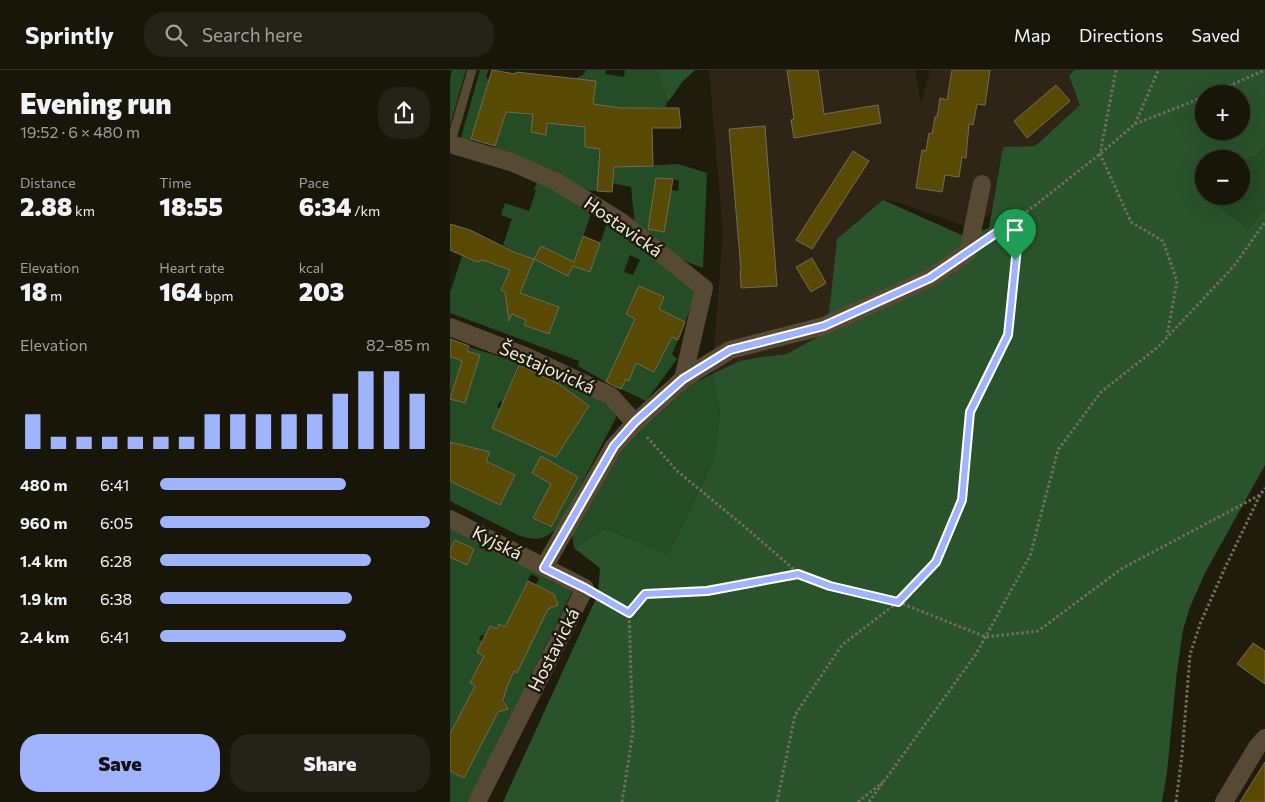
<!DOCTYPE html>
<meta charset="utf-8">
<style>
body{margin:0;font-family:Commissioner,sans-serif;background:#252217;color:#f1f3f6;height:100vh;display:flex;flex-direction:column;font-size:19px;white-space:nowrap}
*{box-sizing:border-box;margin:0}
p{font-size:16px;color:#9f9f9c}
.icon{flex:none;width:28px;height:28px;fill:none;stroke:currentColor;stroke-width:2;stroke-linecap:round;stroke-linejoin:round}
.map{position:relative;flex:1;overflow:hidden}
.drawer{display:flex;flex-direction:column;background:#181509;width:450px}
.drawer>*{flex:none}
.fabs{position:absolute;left:745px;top:15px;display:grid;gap:10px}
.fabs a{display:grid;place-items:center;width:55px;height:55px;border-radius:50%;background:#181509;box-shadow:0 5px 20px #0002,0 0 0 1px #36342a;font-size:25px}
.pin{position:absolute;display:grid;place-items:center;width:42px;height:42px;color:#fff;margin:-51px -21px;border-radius:50% 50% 50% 0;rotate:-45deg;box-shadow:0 0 5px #0007}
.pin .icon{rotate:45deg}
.round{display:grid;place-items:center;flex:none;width:52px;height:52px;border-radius:20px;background:#252217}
.summary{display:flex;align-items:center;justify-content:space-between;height:85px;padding:0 20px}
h1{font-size:28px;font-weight:800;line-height:38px}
.stats{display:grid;grid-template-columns:repeat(3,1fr);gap:8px;height:85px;padding:5px 20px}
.stats div{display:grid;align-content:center}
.stats b{font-size:25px;font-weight:800}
.stats small{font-size:14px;font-weight:400}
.stats p{font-size:14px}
.chart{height:140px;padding:10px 20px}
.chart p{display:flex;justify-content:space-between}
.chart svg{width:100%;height:90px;margin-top:5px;stroke:#a0b3fd;stroke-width:6}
.primary-button{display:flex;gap:10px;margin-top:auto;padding:10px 20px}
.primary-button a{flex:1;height:58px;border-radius:20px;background:#a0b3fd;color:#111;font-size:20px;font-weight:800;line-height:58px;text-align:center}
.primary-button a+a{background:#252217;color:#f1f3f6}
ul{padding:0 20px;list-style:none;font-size:16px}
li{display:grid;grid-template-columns:80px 60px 1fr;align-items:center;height:38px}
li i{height:12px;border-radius:6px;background:#a0b3fd}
header{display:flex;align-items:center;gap:30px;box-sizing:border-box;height:70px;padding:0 25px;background:#181509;border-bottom:1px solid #36342a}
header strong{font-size:24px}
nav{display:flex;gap:28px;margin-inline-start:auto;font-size:18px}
.search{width:350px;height:45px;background:#252217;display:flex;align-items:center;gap:12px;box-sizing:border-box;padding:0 18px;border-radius:20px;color:#9f9f9c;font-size:19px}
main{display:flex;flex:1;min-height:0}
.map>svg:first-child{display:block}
.industrial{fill:#2f2516}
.green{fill:#244c25;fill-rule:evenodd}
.forest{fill:#29532a;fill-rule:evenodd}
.building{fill:#584903;stroke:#716c5a}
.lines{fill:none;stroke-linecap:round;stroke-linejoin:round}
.path{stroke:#716e60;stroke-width:3;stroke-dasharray:2.5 2.5;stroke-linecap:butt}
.lane{stroke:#564a34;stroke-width:9}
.street{stroke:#564a34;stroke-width:18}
.route-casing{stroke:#fff;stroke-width:10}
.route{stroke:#a0b3fd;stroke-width:6}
.labels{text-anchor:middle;stroke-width:5;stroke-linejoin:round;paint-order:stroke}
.street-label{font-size:18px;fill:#f1efe4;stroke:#201c0c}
</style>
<header>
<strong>Sprintly</strong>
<div class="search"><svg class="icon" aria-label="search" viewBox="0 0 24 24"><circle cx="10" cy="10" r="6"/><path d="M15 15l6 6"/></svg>Search here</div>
<nav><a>Map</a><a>Directions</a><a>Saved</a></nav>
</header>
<main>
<section class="drawer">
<div class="summary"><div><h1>Evening run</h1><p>19:52 · 6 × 480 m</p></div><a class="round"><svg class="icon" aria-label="share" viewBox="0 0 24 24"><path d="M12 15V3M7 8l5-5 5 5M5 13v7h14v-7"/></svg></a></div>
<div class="stats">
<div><p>Distance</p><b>2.88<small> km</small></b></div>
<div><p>Time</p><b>18:55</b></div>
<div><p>Pace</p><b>6:34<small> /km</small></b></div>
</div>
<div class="stats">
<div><p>Elevation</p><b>18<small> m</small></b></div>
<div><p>Heart rate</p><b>164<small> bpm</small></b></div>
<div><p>kcal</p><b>203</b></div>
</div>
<div class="chart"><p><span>Elevation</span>82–85 m</p>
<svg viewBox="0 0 160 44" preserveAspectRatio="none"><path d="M5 44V27M15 44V38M25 44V38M35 44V38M45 44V38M55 44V38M65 44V38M75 44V27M85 44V27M95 44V27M105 44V27M115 44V27M125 44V17M135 44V6M145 44V6M155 44V17"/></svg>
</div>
<ul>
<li><b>480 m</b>6:41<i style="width:69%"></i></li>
<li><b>960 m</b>6:05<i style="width:100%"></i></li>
<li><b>1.4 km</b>6:28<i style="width:78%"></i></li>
<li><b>1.9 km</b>6:38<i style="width:71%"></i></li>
<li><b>2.4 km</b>6:41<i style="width:69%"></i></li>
</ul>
<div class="primary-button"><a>Save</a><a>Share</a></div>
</section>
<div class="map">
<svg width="815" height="732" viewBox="0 0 815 732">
<rect width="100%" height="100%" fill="#201c0c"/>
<polygon class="industrial" points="259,0 465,0 471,34 480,0 623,0 619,6 631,35 584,76 553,77 541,144 514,156 447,132 433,130 378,262 337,284 312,287 273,299 262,304 273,164"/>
<g class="green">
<polygon points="2,0 16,0 0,56 0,10"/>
<path d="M30 0H38L36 8 39 9 33 31 81 21 79 44H83L81 62 96 65 101 18 122 35 125 9 134 4 136 0H156L155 4 174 7 175 0H223L216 37 184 38 185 96 228 94 257 103 253 198C236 192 196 175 187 159 184 154 182 125 181 117L166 114 163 113 169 37 153 36 135 72V77L150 79 147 121 132 120 104 106 106 101 44 80 53 51 29 44 20 73 10 71ZM206 108 223 109 229 111 228 121 221 120 214 161 198 159Z"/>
<polygon points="815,75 815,138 798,159 767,135 766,126 791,126 791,89 805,87"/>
<path d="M88 109 116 123 125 132 141 144 124 192 91 176 84 189 118 206 123 196 140 202 158 150 173 158 184 171 247 221 235 252 232 251 234 252 233 254 207 242 214 227 199 220 192 234 182 230 176 244 185 249 179 262 195 269 202 254 226 265 224 268 228 270 222 284 227 289 196 331 171 319 176 309 179 310 181 305 178 304 191 277 199 280 192 295 204 302 215 282 178 266 156 312 128 296 129 291 0 243V223L12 186 27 192 33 190 60 200 51 220 60 223 56 232 58 242 62 243 84 189 66 183 53 175 62 149 51 145 55 133 79 141 86 121 84 120ZM180 185 190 190 183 205 174 202ZM84 228 109 237 99 264 74 255 78 244 74 242 77 235 81 236Z"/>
<path d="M19 277 69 293 53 332 50 331 47 337 82 356 104 307 155 327 166 340V348L110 454C96 470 89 471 70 466L0 431V411L50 435 58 418 50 414 56 400 36 391 40 382 0 372V329L15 333 30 285 18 281ZM120 322 139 336 108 384 92 374ZM91 386 128 407 100 458 83 448 103 411H95L82 403Z"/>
<polygon points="0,286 12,291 0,327"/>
<polygon points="262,304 270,342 264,389 218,485 156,458 124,478 122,465 174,371 234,318"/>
<path d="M0 458 124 518 18 732H0V701L14 708 27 682 14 669 0 662V487L17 495 24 479 5 470 0 480ZM81 504 89 508 86 515 105 524 104 527 106 528 107 532 105 536 99 537 92 551 65 537ZM50 554 62 561 67 602 64 601 52 628 54 629 56 635 48 642 25 616 20 613 27 600 48 593 27 582 32 571 29 570 31 565 34 566 40 556 47 559Z"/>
</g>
<g class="forest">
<polygon points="208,0 245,0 233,11 218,32"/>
<path d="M624 0H815V75L805 87 791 89H754V126H766L767 135 798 159 815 138V395L755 503 740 537 733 560 727 601 717 702 712 732H53L148 524 150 498 124 478 156 458 218 485 264 389 270 342 262 304 290 291 312 287 337 284 377 262 387 169 433 130 514 166 539 158 553 77 585 76 630 35 619 6ZM754 24H791V61H754Z"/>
</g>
<g class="building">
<polygon points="42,0 65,4 66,2 146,11 143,34 171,38 229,38 231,58 202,58 203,96 164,97 162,122 147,121 150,79 135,77 135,57 97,53 96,65 81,62 83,44 56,42 45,76 21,69"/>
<polygon points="337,0 368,0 374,44 428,35 431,53 344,68 341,50 344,49"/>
<polygon points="502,0 540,0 535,35 527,34 523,55 519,54 516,88 512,87 509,107 495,105 492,122 466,118 472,80 476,81 479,63 482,64 485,47 487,47 490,28 497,30"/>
<polygon points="606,15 620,31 577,68 564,51"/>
<polygon points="315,56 327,216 291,218 290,200 291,200 279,59"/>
<polygon points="403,81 419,91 362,179 346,170"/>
<polygon points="206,108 223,109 214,162 198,159"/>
<polygon points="0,154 20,160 66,183 84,189 70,223 109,237 99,264 74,255 76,250 62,244 59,251 55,222 51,220 60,200 33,190 27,192 0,180"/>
<polygon points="133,166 150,173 140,202 123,196 118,206 84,189 91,176 124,192"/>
<polygon points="362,188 376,213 361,222 346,197"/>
<polygon points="189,216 214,227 209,239 235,252 228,270 222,267 204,302 186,293 179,311 176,309 171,319 156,312 185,249 176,244"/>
<polygon points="0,269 19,276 17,281 30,285 15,333 0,329 12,291 0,286"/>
<polygon points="69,295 109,314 139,336 106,387 42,358"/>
<polygon points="0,372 40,382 36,391 65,405 50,435 0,411"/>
<polygon points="91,386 128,407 101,457 83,448 101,414 82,403"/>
<polygon points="5,470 24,479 17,495 0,487 0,480"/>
<polygon points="78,511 104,524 108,535 98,539 67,603 64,601 57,617 53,630 58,639 48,642 14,708 0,701 0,664 25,616 20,613 34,586 27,582 40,556 47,559 49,554 55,557"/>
<polygon points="803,573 815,581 815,614 787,594"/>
<polygon points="815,692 815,732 790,732"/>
</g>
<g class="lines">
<g class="path">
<polyline points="666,0 650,84 681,152 713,171 727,211 717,266"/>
<polyline points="760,24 815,0"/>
<polyline points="685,54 754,27"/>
<polyline points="539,167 583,137 650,84 685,54 708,1 710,0"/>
<polyline points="197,367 227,401 295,457 348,503"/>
<polyline points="149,526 179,543"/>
<polyline points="172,732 183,662 179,543 195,523 257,521 348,503 380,516 448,532 536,567 588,561 671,499 810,425"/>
<polyline points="327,732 345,645 392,575 448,532 486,492 512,430 520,342 557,265 568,168 565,150"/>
<polyline points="408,732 433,712"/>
<polyline points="419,732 526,584 580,486 608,380 651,322 708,277 784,196 815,152"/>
<polyline points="726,732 732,685 740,585 750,554 774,500 810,425 815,418"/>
</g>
<polyline class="lane" points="0,75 22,0"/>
<g class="street">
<polyline points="0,74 61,92 105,111 173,153 254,218 233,309"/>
<polyline points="0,257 75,286 161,326 185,353"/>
<polyline points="0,449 94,497"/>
<polyline points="27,732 135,518 94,497 164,376 185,353 233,309 280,280 374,256 480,208 518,182 532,114"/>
<polyline points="774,732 807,677 815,668"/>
</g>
</g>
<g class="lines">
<g class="route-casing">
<polygon id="route" points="565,150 568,168 558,265 520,342 512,430 486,492 448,532 380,516 348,504 257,521 195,524 179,543 135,518 94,498 164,376 185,352 233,309 280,280 374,256 480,208"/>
</g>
<use href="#route" class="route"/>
</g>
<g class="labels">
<g class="street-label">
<text transform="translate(173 157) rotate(35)" y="6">Hostavická</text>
<text transform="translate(97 298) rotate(24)" y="6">Šestajovická</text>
<text transform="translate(47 473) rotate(27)" y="6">Kyjská</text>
<text transform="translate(104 580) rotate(-63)" y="6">Hostavická</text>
</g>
</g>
</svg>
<div class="fabs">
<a>+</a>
<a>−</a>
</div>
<div class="pin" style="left:565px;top:190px;background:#1e9e55"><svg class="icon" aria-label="arrive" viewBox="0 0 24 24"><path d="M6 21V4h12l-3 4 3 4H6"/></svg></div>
</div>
</main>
